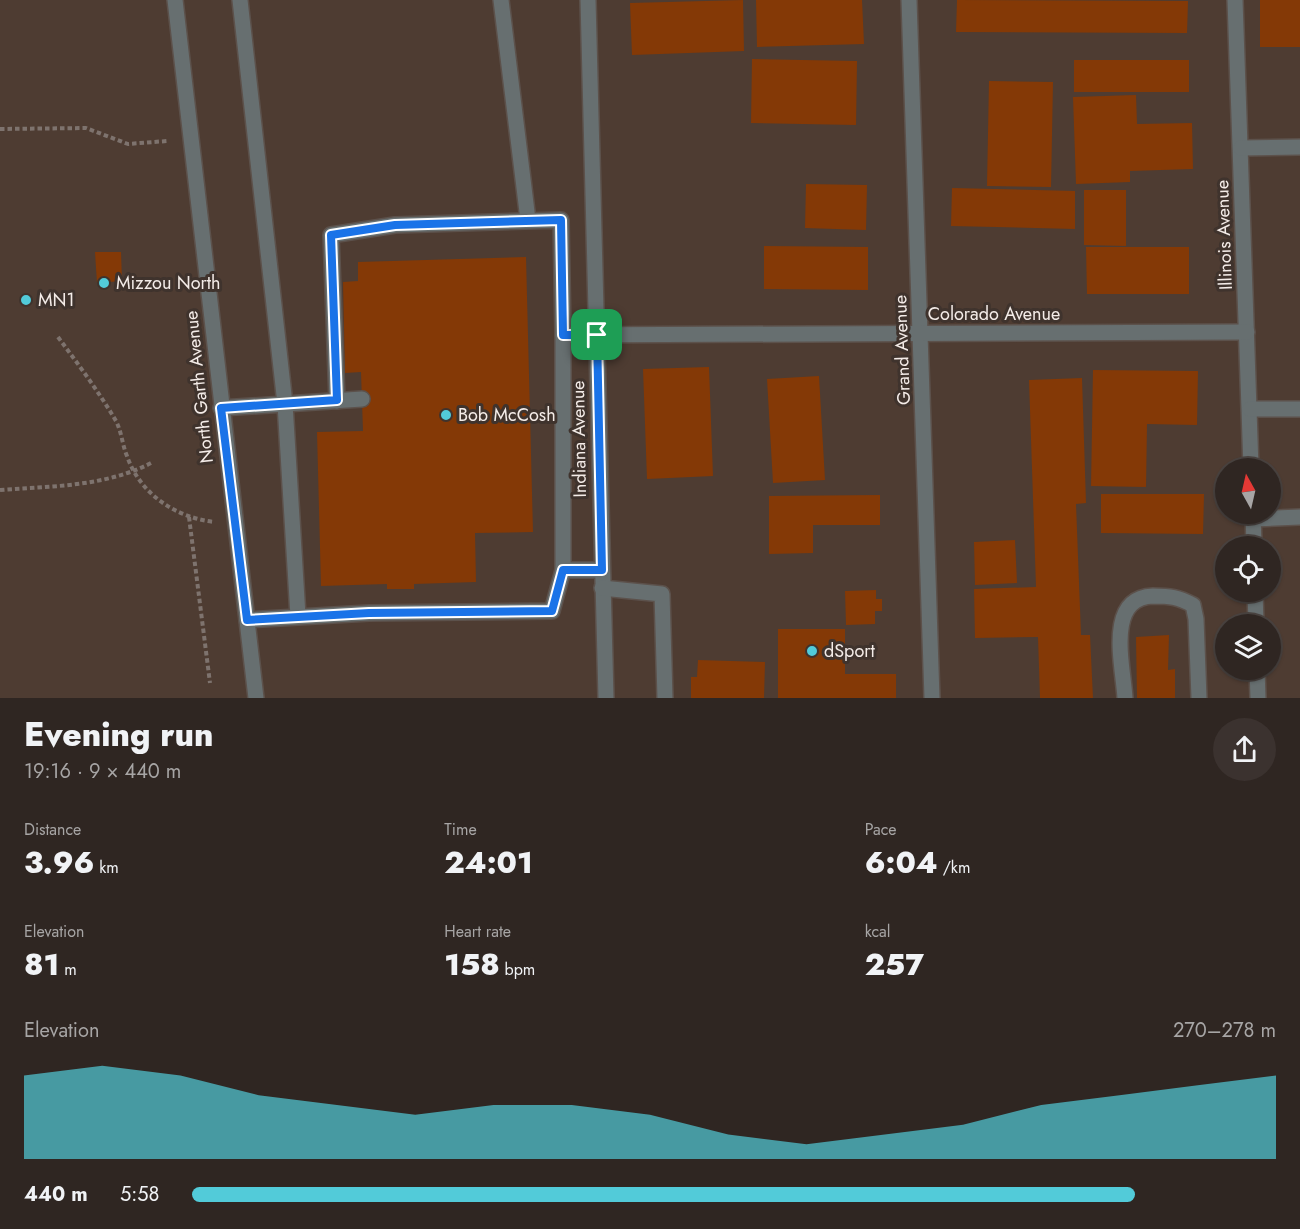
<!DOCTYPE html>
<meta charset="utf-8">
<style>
body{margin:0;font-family:Jost,sans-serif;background:#3b322f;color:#f1f3f6;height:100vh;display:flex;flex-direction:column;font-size:22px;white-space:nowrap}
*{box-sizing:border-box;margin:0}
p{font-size:20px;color:#a7a5a5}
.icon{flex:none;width:33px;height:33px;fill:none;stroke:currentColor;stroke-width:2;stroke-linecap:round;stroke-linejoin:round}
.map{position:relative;height:698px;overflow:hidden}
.sheet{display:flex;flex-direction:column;background:#2f2622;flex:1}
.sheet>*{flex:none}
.needle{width:39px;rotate:352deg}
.buttons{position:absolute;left:1215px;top:458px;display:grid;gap:12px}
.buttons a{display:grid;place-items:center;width:66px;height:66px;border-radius:50%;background:#2f2622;box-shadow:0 2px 4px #0004,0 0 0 2px #4a4340;font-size:30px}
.pin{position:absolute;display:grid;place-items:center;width:51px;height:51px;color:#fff;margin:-26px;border-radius:12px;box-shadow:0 3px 9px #0006}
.round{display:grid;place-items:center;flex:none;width:63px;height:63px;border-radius:32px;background:#3b322f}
.head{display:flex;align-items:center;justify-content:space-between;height:102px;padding:0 24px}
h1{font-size:33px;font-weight:800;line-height:45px}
.metrics{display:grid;grid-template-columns:repeat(3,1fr);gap:9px;height:102px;padding:6px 24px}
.metrics div{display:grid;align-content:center}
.metrics b{font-size:30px;font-weight:800}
.metrics small{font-size:16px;font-weight:400}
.metrics p{font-size:16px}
.chart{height:168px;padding:12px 24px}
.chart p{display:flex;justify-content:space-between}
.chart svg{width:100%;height:108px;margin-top:6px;fill:#52cbd9;opacity:.7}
ul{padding:0 24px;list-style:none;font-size:20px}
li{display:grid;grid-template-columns:96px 72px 1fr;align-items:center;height:45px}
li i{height:15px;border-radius:8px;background:#52cbd9}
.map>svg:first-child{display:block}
.built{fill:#4e3c32;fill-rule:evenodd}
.building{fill:#843906}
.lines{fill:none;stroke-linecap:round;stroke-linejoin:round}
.minor-casing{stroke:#5c514b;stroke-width:18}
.path{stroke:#7e736e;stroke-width:4;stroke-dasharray:4.5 3;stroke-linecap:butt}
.minor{stroke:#676f70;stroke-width:15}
.route-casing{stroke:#fff;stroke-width:12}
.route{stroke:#1a73e8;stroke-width:8}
.poi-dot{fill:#52cbd9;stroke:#3f332d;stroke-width:2}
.labels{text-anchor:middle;stroke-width:6;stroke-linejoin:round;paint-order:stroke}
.street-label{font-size:18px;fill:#f4ece8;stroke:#3f332d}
.poi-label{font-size:18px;fill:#f4ece8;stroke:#3f332d;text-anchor:start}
</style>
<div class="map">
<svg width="1300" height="698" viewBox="0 0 1300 698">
<rect width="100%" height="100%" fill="#3f332d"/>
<g class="built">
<polygon points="0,0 175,0 257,698 0,698"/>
<path d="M179 0H1300V698H259ZM1226 468H1270V513H1226ZM1226 546H1270V591H1226ZM1226 624H1270V669H1226Z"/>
</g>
<g class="building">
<polygon points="743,0 744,51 632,55 630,3"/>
<polygon points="756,0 862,0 864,44 757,47"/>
<polygon points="957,0 1188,1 1187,33 956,32"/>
<rect x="1260" y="0" width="40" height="47"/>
<polygon points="752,59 857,61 856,125 751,123"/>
<rect x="1074" y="60" width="115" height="32"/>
<polygon points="989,81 1053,82 1051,187 987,186"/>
<polygon points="1136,95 1137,124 1192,123 1193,169 1130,171 1130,182 1076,184 1073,97"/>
<polygon points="806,184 867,185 866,230 805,228"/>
<polygon points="952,188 1075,191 1075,229 951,226"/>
<polygon points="1084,190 1126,190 1126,246 1084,245"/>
<polygon points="764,246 868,247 868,290 764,289"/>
<polygon points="1086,247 1189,247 1189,294 1087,294"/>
<polygon points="95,252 121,252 122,281 97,283"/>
<polygon points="526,257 533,532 475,533 476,582 414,584 414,589 387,589 387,584 321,586 317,432 363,431 361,372 345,373 343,282 358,281 358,262"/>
<polygon points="709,367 713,476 647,479 643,369"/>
<polygon points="1093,370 1198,371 1197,425 1147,424 1146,487 1091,486"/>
<polygon points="819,376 825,480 773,483 767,379"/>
<polygon points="1082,378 1086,503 1076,504 1081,635 1090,635 1093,698 1040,698 1038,637 975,638 974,589 1036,587 1029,380"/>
<polygon points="1101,494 1204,494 1203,534 1101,533"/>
<polygon points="880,495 880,525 813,525 813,553 769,554 769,496"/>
<polygon points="1015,540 1017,583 975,585 974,542"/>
<polygon points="876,590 876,599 882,599 882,611 875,611 875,624 846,625 845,591"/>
<polygon points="778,629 845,629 845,674 896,674 896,698 778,698"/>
<polygon points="1169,635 1168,670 1175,669 1175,698 1137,698 1136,637"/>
<polygon points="698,660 765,662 764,698 691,698 691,677 697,677"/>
</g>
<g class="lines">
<g class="minor-casing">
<g id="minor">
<polyline points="175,0 256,698"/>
<polyline points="240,0 285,404 298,616"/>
<polyline points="501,0 528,220"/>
<polyline points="588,0 606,698"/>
<polyline points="909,0 932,698"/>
<polyline points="1235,0 1251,468"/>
<polyline points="1241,148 1300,147"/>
<polyline points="337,401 331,235 395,225 561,220 563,335"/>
<polyline points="221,408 362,399"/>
<polyline points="1250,409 1300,409"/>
<polyline points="1253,513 1254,546"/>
<polyline points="1253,519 1300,517"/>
<polyline points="563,570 563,335 1247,332"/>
<polyline points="602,588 662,594 665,698"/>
<polyline points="1255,591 1256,624"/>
<polyline points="247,620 369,613 552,611 563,570 602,570"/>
<polyline points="1257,669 1258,698"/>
<path d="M1125 698C1123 665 1105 598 1153 596 1170 596 1178 597 1193 605L1196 619 1199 698"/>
</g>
</g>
<g class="path">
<polyline points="0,129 86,128 128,144 167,141"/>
<path d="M58 337C78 364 99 392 116 421 122 433 122 444 127 456 140 494 176 518 215 522"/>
<path d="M0 490C52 486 106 487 153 462"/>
<polyline points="189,517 210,683"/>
</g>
<use href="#minor" class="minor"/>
</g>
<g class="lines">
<g class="route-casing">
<polygon id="route" points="561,220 563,335 597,335 602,570 563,570 552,611 369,613 247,620 221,408 337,400 331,235 395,225"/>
</g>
<use href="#route" class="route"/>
</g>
<g class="poi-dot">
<circle cx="104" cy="283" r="6"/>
<circle cx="26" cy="300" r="6"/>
<circle cx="446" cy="415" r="6"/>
<circle cx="812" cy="651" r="6"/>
</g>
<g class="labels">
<g class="street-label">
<text transform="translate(1224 235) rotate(-92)" y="6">Illinois Avenue</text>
<text x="994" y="320">Colorado Avenue</text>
<text transform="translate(902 350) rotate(-92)" y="6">Grand Avenue</text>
<text transform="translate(199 387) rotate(-96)" y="6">North Garth Avenue</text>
<text transform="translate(579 439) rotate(-91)" y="6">Indiana Avenue</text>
</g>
<g class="poi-label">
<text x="116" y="289">Mizzou North</text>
<text x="38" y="306">MN1</text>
<text x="458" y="421">Bob McCosh</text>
<text x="824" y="657">dSport</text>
</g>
</g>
</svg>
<div class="buttons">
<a><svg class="needle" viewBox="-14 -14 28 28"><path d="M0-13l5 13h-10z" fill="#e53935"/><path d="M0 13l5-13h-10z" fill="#a7a5a5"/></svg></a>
<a><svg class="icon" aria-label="locate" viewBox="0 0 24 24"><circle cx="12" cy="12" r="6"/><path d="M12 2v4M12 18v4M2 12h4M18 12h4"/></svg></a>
<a><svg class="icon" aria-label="layers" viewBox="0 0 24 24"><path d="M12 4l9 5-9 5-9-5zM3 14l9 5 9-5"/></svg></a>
</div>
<div class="pin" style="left:597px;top:335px;background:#1e9e55"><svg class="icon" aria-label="arrive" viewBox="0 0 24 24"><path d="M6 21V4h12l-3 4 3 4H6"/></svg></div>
</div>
<section class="sheet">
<div class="head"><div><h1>Evening run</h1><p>19:16 · 9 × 440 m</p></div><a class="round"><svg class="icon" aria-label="share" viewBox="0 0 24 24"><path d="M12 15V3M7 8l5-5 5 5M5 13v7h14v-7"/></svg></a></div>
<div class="metrics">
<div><p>Distance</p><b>3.96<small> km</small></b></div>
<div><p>Time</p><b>24:01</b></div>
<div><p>Pace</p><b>6:04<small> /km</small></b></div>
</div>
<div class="metrics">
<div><p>Elevation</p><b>81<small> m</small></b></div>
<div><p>Heart rate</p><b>158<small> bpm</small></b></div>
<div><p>kcal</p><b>257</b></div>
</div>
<div class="chart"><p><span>Elevation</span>270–278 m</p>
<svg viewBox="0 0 160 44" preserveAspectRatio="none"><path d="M0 44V10L10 6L20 10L30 18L40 22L50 26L60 22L70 22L80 26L90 34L100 38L110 34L120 30L130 22L140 18L150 14L160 10V44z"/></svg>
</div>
<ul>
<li><b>440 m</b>5:58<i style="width:87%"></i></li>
</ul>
</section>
